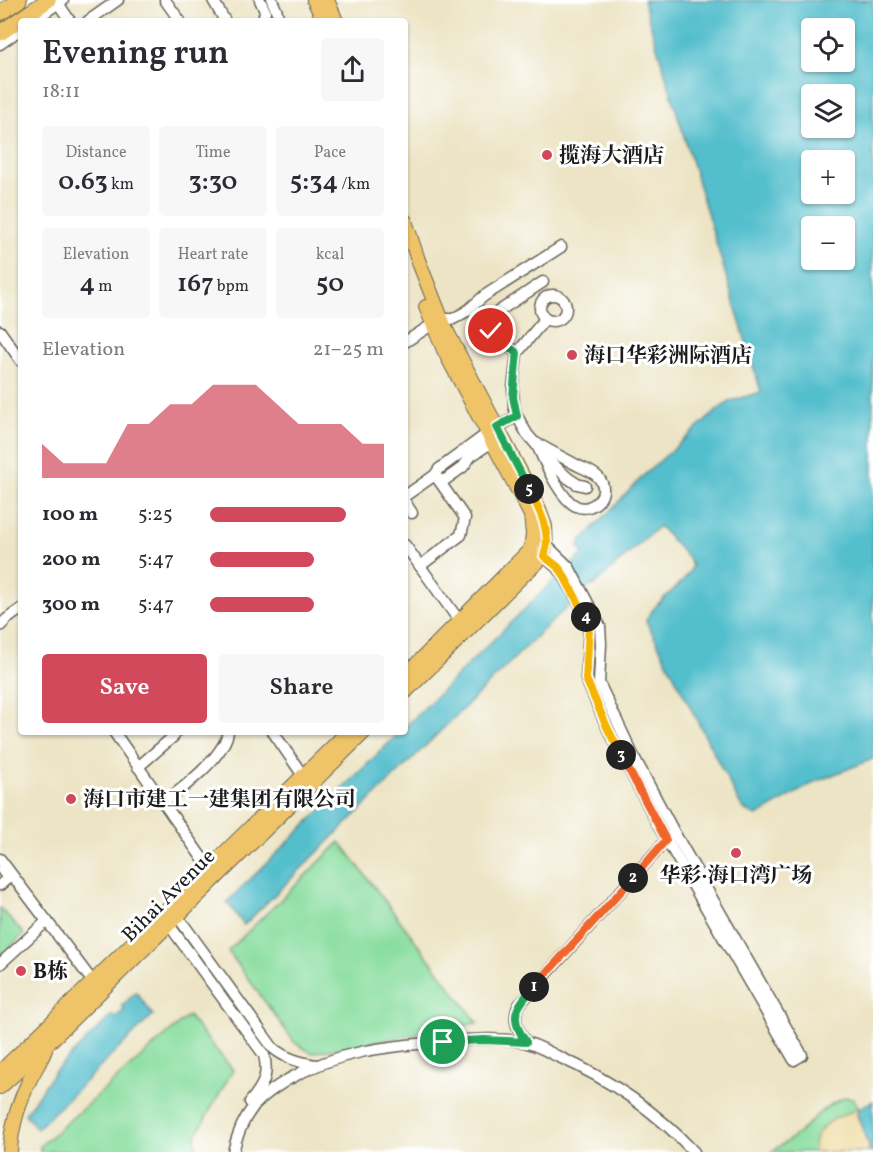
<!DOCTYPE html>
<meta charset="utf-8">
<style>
body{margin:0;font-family:Vollkorn,"Noto Serif SC",serif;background:#f7f7f7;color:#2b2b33;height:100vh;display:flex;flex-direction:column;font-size:22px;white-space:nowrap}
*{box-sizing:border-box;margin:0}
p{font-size:20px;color:#7c7c81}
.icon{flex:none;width:33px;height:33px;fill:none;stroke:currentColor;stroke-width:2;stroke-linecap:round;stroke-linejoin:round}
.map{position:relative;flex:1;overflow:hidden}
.side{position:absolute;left:18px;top:18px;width:390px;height:717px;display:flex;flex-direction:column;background:#fff;border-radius:6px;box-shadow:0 2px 4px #0004}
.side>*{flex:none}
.tools{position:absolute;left:801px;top:18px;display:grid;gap:12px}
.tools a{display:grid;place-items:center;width:54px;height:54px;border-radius:6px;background:#fff;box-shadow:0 2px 4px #0004;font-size:30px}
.pin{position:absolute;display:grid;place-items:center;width:51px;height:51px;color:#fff;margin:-26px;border:3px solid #fff;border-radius:50%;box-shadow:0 2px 6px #0007}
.km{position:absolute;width:30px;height:30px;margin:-15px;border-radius:50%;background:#222;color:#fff;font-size:16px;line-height:30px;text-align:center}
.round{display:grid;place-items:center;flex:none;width:63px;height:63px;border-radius:6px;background:#f7f7f7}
.head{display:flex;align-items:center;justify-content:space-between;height:102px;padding:0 24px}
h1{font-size:33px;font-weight:600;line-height:45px}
.metrics{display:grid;grid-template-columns:repeat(3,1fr);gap:9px;height:102px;padding:6px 24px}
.metrics div{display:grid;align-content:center;border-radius:6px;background:#f7f7f7;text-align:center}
.metrics b{font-size:26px;font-weight:600}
.metrics small{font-size:16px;font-weight:400}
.metrics p{font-size:16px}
.chart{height:168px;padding:12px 24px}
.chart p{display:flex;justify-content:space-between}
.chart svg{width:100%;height:108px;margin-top:6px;fill:#d1495b;opacity:.7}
.button{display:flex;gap:12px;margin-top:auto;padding:12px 24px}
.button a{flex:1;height:69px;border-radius:6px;background:#d1495b;color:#fff;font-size:24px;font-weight:600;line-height:69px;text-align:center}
.button a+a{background:#f7f7f7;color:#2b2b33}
ul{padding:0 24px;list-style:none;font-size:20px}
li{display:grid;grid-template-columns:96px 72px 1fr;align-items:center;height:45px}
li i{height:15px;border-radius:8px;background:#d1495b}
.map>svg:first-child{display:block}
.green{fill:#88dd9f;stroke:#527c5e;stroke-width:1.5}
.sand{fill:#eeda9e;stroke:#857b5d;stroke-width:1.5}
.water{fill:#52becc;stroke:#376d74;stroke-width:1.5;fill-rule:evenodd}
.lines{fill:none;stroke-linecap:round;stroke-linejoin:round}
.minor-casing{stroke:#656257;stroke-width:13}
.major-casing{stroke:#656257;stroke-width:16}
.highway-casing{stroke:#656257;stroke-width:17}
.minor{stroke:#fff;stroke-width:10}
.major{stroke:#efc469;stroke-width:14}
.highway{stroke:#efc469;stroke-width:15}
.split-1-casing{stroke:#fff;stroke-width:12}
.split-2-casing{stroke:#fff;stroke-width:12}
.split-3-casing{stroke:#fff;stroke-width:12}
.split-4-casing{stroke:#fff;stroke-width:12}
.split-5-casing{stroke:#fff;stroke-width:12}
.split-6-casing{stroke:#fff;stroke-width:12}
.split-7-casing{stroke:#fff;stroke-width:12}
.split-1{stroke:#22a559;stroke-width:8}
.split-2{stroke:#f0652b;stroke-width:8}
.split-3{stroke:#f0652b;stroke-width:8}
.split-4{stroke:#f5b400;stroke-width:8}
.split-5{stroke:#f5b400;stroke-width:8}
.split-6{stroke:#22a559;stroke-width:8}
.split-7{stroke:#22a559;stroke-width:8}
.poi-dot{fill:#d1495b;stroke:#fff;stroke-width:2}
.labels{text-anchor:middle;stroke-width:6;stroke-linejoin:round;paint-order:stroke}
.poi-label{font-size:21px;font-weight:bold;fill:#1c1c1c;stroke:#fff;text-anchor:start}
.street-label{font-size:21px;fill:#1c1c1c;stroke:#fff}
</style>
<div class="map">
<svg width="873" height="1152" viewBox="0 0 873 1152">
<rect width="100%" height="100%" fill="#fff"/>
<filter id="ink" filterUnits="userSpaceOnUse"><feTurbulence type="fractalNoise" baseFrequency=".0167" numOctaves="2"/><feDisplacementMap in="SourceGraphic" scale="12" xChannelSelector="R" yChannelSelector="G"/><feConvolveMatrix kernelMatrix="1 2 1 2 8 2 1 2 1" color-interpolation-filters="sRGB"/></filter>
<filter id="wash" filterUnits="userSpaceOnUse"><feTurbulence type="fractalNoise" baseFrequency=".008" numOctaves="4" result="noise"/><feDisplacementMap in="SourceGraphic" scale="24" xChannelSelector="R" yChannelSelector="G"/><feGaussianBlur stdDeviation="1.35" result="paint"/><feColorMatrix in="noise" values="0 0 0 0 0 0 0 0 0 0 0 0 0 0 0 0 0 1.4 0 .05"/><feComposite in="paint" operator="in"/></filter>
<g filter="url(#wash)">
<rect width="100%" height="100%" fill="#ece4c4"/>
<g class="green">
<polygon points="340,842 478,1023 312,1053 295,1043 228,951"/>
<polygon points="0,908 24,934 0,956"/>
<polygon points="188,1016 233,1070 195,1137 197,1152 40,1152 40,1146"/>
<path d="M848 1097 850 1099 853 1098 859 1108 857 1115 871 1152H771C781 1145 793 1138 802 1130 815 1117 828 1102 848 1097Z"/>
</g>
<path class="sand" d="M859 1108 857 1115 871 1152H813C814 1122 836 1119 859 1108Z"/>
<g class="water">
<path d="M643 0H873V759L815 782 757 816 745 810 739 802 646 621C655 599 682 589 692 567L689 559 659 526 593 586 591 585 545 628 244 925 227 902 400 732H405V727L562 572 583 554 579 547 580 542 645 474 720 408 731 401 761 392ZM812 28H844V62H812ZM812 94H844V128H812ZM812 160H844V194H812ZM812 226H844V260H812Z"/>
<polygon points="136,992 153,1015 37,1129 25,1114 54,1072 111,1016 117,1016 123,1011 124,1008 122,1006"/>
<polygon points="873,1101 873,1152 871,1152 857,1114 859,1108"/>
</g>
</g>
<g filter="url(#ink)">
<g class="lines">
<g class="minor-casing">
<g id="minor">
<polyline points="165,0 180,21"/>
<polyline points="213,0 225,21"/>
<polyline points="260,0 265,11 263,21"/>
<polyline points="272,0 277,12 279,21"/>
<polyline points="58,3 70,21"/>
<polyline points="33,21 63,0"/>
<polyline points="88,21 118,0"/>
<polyline points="0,44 21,29"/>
<circle cx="553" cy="308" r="13"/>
<polyline points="467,311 484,296 561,247"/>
<polyline points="545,319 517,353 513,388 514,407 517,416 527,434 553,464 568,478 577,484 585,486"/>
<polyline points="484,321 543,282"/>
<polyline points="0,331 21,361"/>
<polyline points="405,342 441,319 453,319 467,311 473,310 478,314 499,340 517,353"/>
<path d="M536 443C549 450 561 457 573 463 581 468 591 470 598 477 613 493 592 514 576 506 559 498 544 460 536 443Z"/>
<polyline points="435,476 439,480 445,480 463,467 471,456 498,438"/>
<polyline points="405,496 435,475 439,469 488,433 517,416"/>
<polyline points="405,502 412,513"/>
<polyline points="405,545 460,622"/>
<polyline points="531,545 562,572 577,599 587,618 589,627 586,679 607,727 661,830 794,1060 802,1055 674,832 633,755 599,683 601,644 600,626 569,567 543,542"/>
<polyline points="420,566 461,535 465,518 435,475"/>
<polyline points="0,626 7,619 21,609"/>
<polyline points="114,732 209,868"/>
<polyline points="273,732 306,780"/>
<polyline points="138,767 174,736 175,732"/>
<path d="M163 803C183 788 224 757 228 732"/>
<polyline points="0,859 93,982"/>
<polyline points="0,885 8,878 2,870"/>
<path d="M173 910 273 1048C286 1059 301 1063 317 1065"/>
<path d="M164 918 264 1055C269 1076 263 1086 250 1102"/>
<polyline points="0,964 47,921"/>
<path d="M526 1042C517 1030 512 1019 519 1005L670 836"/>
<path d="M233 1152C237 1135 242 1121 253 1107 263 1095 276 1087 289 1079 338 1051 387 1046 442 1042 469 1040 497 1037 524 1042 535 1044 547 1051 557 1056 609 1079 655 1110 694 1152"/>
</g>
</g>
<g class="major-casing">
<g id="major">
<polyline points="314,0 324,21"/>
<polyline points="327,0 336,21"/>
<polyline points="405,221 418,260 445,328 536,502 545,526 546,549 544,556 522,576 405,692"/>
<polyline points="405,676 531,549 533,534 531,515 444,350 426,307"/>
<polyline points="0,1072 40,1034 348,732"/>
<polyline points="0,1087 47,1044 364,732"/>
<path d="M10 1152C11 1127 19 1102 30 1079 35 1069 41 1060 45 1050"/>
</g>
</g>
<g class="highway-casing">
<g id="highway">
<polyline points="0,13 19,0"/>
<polyline points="0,33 48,0"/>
</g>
</g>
<use href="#minor" class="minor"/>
<use href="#major" class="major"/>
<use href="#highway" class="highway"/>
</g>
</g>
<g class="lines" filter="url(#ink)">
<g class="split-1-casing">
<path id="split-1" d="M443 1042 484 1040 526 1042C508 1017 516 1007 534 987"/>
</g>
<g class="split-2-casing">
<polyline id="split-2" points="534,987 633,878"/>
</g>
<g class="split-3-casing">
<polyline id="split-3" points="621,755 666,840 633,878"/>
</g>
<g class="split-4-casing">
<polyline id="split-4" points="586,617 589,627 586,679 607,727 621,755"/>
</g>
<g class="split-5-casing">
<path id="split-5" d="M529 489C539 509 553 534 544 556L558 567 562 572 586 617"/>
</g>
<g class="split-6-casing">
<polyline id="split-6" points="516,362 513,397 517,416 497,427 529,489"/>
</g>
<g class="split-7-casing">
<polyline id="split-7" points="491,331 499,340 517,353 516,362"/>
</g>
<use href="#split-1" class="split-1"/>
<use href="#split-2" class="split-2"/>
<use href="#split-3" class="split-3"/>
<use href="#split-4" class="split-4"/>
<use href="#split-5" class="split-5"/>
<use href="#split-6" class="split-6"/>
<use href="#split-7" class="split-7"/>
</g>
<g class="poi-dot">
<circle cx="547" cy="155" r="6"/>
<circle cx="572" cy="355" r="6"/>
<circle cx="71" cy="799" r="6"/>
<circle cx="736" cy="853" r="6"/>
<circle cx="21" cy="971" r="6"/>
</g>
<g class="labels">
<g class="poi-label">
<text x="559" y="162">揽海大酒店</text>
<text x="584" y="362">海口华彩洲际酒店</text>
<text x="83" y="806">海口市建工一建集团有限公司</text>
<text x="736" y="882" text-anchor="middle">华彩·海口湾广场</text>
<text x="33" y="978">B栋</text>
</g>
<g class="street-label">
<text transform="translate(168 895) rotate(-45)" y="7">Bihai Avenue</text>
</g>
</g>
</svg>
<div class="tools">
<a><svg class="icon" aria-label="locate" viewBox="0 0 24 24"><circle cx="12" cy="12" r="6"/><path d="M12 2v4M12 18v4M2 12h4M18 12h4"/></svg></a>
<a><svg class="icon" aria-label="layers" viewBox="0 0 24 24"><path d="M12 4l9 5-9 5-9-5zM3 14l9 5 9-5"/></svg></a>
<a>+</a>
<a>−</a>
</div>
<div class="pin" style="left:443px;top:1042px;background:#1e9e55"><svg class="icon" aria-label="arrive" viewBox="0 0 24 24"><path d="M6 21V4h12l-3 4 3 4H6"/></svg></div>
<div class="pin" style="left:491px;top:331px;background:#d93025"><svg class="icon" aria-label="check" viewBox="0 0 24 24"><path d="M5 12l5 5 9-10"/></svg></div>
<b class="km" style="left:534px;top:987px">1</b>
<b class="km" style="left:633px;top:878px">2</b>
<b class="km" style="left:621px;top:755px">3</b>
<b class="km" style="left:586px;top:617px">4</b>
<b class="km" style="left:529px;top:489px">5</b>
<section class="side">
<div class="head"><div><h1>Evening run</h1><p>18:11</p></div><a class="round"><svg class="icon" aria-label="share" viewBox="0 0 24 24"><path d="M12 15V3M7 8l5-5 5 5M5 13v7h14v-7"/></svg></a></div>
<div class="metrics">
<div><p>Distance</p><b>0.63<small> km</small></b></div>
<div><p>Time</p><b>3:30</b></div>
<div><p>Pace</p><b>5:34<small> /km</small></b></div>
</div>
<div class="metrics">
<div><p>Elevation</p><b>4<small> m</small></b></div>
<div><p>Heart rate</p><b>167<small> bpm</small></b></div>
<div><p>kcal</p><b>50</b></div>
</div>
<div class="chart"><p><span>Elevation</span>21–25 m</p>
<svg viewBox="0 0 160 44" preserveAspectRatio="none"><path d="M0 44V30L10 38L20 38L30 38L40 22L50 22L60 14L70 14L80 6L90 6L100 6L110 14L120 22L130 22L140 22L150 30L160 30V44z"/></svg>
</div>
<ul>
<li><b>100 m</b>5:25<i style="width:78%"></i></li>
<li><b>200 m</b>5:47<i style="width:60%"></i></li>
<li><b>300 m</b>5:47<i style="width:60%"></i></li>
</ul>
<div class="button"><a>Save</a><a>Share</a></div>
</section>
</div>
